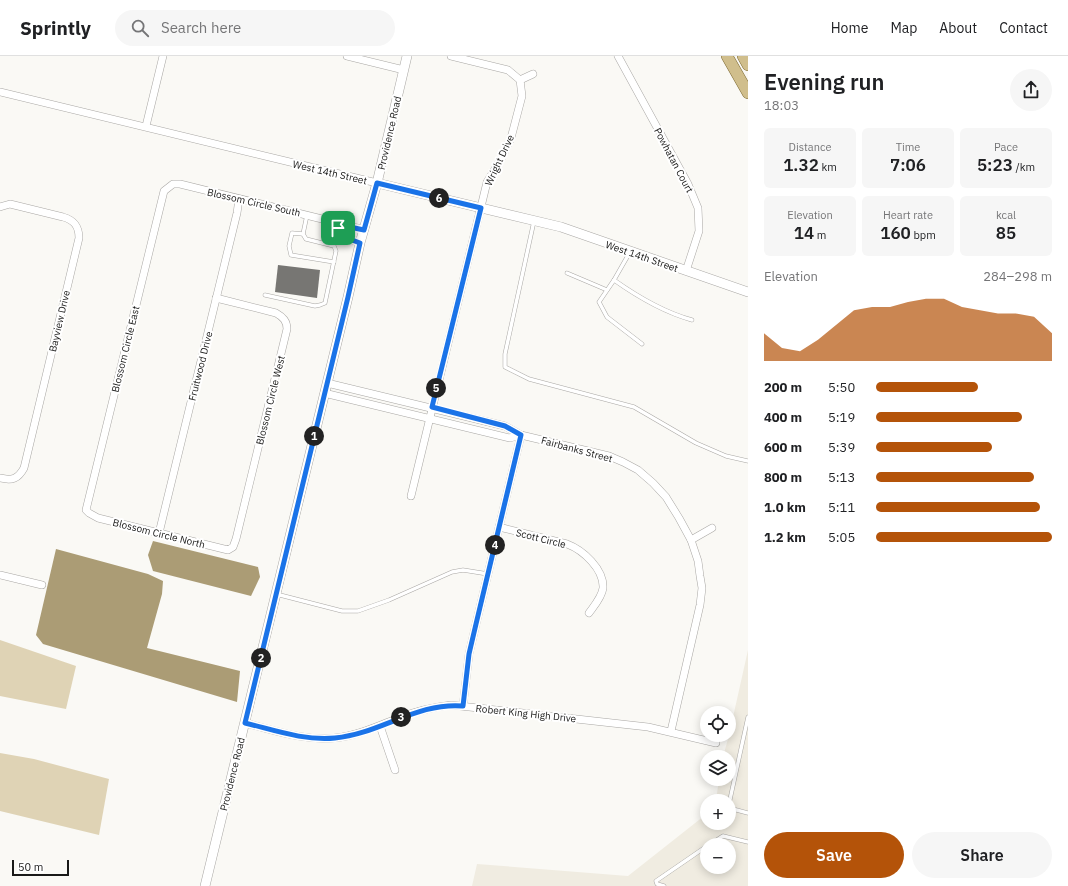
<!DOCTYPE html>
<meta charset="utf-8">
<style>
body{margin:0;font-family:"IBM Plex Sans",sans-serif;background:#f6f6f6;color:#202124;height:100vh;display:flex;flex-direction:column;font-size:15px;white-space:nowrap}
*{box-sizing:border-box;margin:0}
p{font-size:13px;color:#757577}
.icon{flex:none;width:22px;height:22px;fill:none;stroke:currentColor;stroke-width:2;stroke-linecap:round;stroke-linejoin:round}
.map{position:relative;flex:1;overflow:hidden}
.details{display:flex;flex-direction:column;background:#fff;width:320px}
.details>*{flex:none}
.controls{position:absolute;left:700px;top:650px;display:grid;gap:8px}
.controls a{display:grid;place-items:center;width:36px;height:36px;border-radius:50%;background:#fff;box-shadow:0 2px 10px #0003;font-size:20px}
.scale{position:absolute;left:12px;bottom:10px;width:57px;box-sizing:border-box;padding-left:4px;border:2px solid #191918;border-top:0;font-size:11px;line-height:14px;white-space:nowrap;color:#191918;-webkit-text-stroke:3px #fff;paint-order:stroke}
.pin{position:absolute;display:grid;place-items:center;width:34px;height:34px;color:#fff;margin:-17px;border-radius:8px;box-shadow:0 2px 6px #0006}
.km{position:absolute;width:20px;height:20px;margin:-10px;border-radius:50%;background:#222;color:#fff;font-size:11px;line-height:20px;text-align:center}
.round{display:grid;place-items:center;flex:none;width:42px;height:42px;border-radius:21px;background:#f6f6f6}
.summary{display:flex;align-items:center;justify-content:space-between;height:68px;padding:0 16px}
h1{font-size:22px;font-weight:600;line-height:30px}
.figures{display:grid;grid-template-columns:repeat(3,1fr);gap:6px;height:68px;padding:4px 16px}
.figures div{display:grid;align-content:center;border-radius:6px;background:#f6f6f6;text-align:center}
.figures b{font-size:17px;font-weight:600}
.figures small{font-size:11px;font-weight:400}
.figures p{font-size:11px}
.chart{height:112px;padding:8px 16px}
.chart p{display:flex;justify-content:space-between}
.chart svg{width:100%;height:72px;margin-top:4px;fill:#b45309;opacity:.7}
.button{display:flex;gap:8px;margin-top:auto;padding:8px 16px}
.button a{flex:1;height:46px;border-radius:24px;background:#b45309;color:#fff;font-size:16px;font-weight:600;line-height:46px;text-align:center}
.button a+a{background:#f6f6f6;color:#202124}
ul{padding:0 16px;list-style:none;font-size:13px}
li{display:grid;grid-template-columns:64px 48px 1fr;align-items:center;height:30px}
li i{height:10px;border-radius:5px;background:#b45309}
header{display:flex;align-items:center;gap:24px;box-sizing:border-box;height:56px;padding:0 20px;background:#fff;border-bottom:1px solid #e0e0e0}
header strong{font-size:19px}
nav{display:flex;gap:22px;margin-inline-start:auto;font-size:14px}
.search{width:280px;height:36px;background:#f6f6f6;display:flex;align-items:center;gap:10px;box-sizing:border-box;padding:0 14px;border-radius:22px;color:#757577;font-size:15px}
main{display:flex;flex:1;min-height:0}
.map>svg:first-child{display:block}
.built{fill:#f0ece1;fill-rule:evenodd}
.green{fill:#dfd3b5}
.water{fill:#ab9c75}
.building{fill:#777673}
.lines{fill:none;stroke-linecap:round;stroke-linejoin:round}
.service-casing{stroke:#a9a7a4;stroke-width:4.5}
.minor-casing{stroke:#a9a7a4;stroke-width:8}
.tertiary-casing{stroke:#a9a7a4;stroke-width:10}
.primary-casing{stroke:#7c6831;stroke-width:12}
.service{stroke:#fff;stroke-width:3.5}
.minor{stroke:#fff;stroke-width:7}
.tertiary{stroke:#fff;stroke-width:9}
.primary{stroke:#d0be8c;stroke-width:11}
.route-casing{stroke:#fff;stroke-width:8}
.route{stroke:#1a73e8;stroke-width:5}
.labels{text-anchor:middle;stroke-width:4;stroke-linejoin:round;paint-order:stroke}
.street-label{font-size:10px;fill:#191918;stroke:#fff}
</style>
<header>
<strong>Sprintly</strong>
<div class="search"><svg class="icon" aria-label="search" viewBox="0 0 24 24"><circle cx="10" cy="10" r="6"/><path d="M15 15l6 6"/></svg>Search here</div>
<nav><a>Home</a><a>Map</a><a>About</a><a>Contact</a></nav>
</header>
<main>
<div class="map">
<svg width="748" height="830" viewBox="0 0 748 830">
<rect width="100%" height="100%" fill="#faf9f5"/>
<path class="built" d="M748 594V830H472L477 808 628 820 704 760 707 756V767H729V745H716L719 723H729V701H723L729 679ZM707 789H729V811H707Z"/>
<g class="green">
<polygon points="0,584 76,610 66,653 0,640"/>
<polygon points="0,697 34,703 109,723 99,779 0,755"/>
</g>
<g class="water">
<polygon points="153,485 258,511 260,521 251,540 153,515 148,499"/>
<polygon points="56,493 148,518 163,525 162,538 147,592 240,615 237,646 43,588 36,579"/>
</g>
<polygon class="building" points="278,209 320,214 317,242 275,236"/>
<g class="lines">
<g class="service-casing">
<g id="service">
<polyline points="534,165 505,298 505,311 529,323 634,351 696,387 726,400 748,405"/>
<polyline points="303,178 292,177 289,190 291,199 334,206"/>
<polyline points="630,196 614,224 599,246 607,261 642,288"/>
<polyline points="567,217 607,234"/>
<path d="M614 224C638 241 663 256 692 264"/>
<polyline points="265,239 315,250 320,249 325,247 336,195 334,190 306,183 303,178 307,159"/>
<polyline points="276,538 342,555 358,555 389,544 452,516 463,514 488,518"/>
<polyline points="729,748 748,661"/>
<polyline points="729,752 748,757"/>
<polyline points="709,789 723,780 748,786"/>
<polyline points="664,830 657,828 656,825 707,790"/>
</g>
</g>
<g class="minor-casing">
<g id="minor">
<polyline points="347,0 404,14"/>
<polyline points="618,0 688,128 698,152 699,175 686,215"/>
<polyline points="520,24 533,18"/>
<polyline points="0,36 377,127"/>
<polyline points="146,70 163,0"/>
<path d="M0 151 10 148 63 161C74 164 79 170 79 182L24 412C18 423 12 425 0 422"/>
<polyline points="338,172 339,179 360,187"/>
<path d="M216 242 276 257C283 261 287 265 287 273L236 483 233 491 228 494 98 462 89 457 86 454 164 135 173 128H180L322 163 338 172 345 170 364 173"/>
<polyline points="327,327 505,370 521,379 609,400 623,406 638,414 653,427 666,441 679,462 691,484 698,505 700,520 702,532 700,549 671,675"/>
<polyline points="324,337 510,382 521,379"/>
<polyline points="411,440 487,126 501,103 511,82 522,40 520,24 508,14 451,0"/>
<path d="M499 471 567 488C583 494 604 513 603 532 602 541 594 550 589 557"/>
<polyline points="159,477 237,157 239,143"/>
<polyline points="691,484 712,472"/>
<polyline points="0,519 42,529"/>
<polyline points="463,650 469,598 476,568 521,379"/>
<path d="M245 667C274 674 304 685 334 682 358 680 380 669 401 661 417 655 434 651 451 649L648 671 716 687"/>
<polyline points="380,670 395,714"/>
</g>
</g>
<g class="tertiary-casing">
<g id="tertiary">
<polyline points="377,127 561,171 748,236"/>
<polyline points="205,830 348,241 360,187 377,127 407,0"/>
</g>
</g>
<g class="primary-casing">
<g id="primary">
<polyline points="727,0 748,37"/>
<polyline points="743,0 748,9"/>
</g>
</g>
<use href="#service" class="service"/>
<use href="#minor" class="minor"/>
<use href="#tertiary" class="tertiary"/>
<use href="#primary" class="primary"/>
</g>
<g class="lines">
<g class="route-casing">
<path id="route" d="M377 127 481 152 432 351 505 370 521 379 476 568 469 598 463 650C417 646 380 678 335 682 304 685 274 674 245 667L348 241 360 187 339 179 338 172 345 170 364 174Z"/>
</g>
<use href="#route" class="route"/>
</g>
<g class="labels">
<g class="street-label">
<text transform="translate(389 77) rotate(-77)" y="4">Providence Road</text>
<text transform="translate(499 104) rotate(-65)" y="4">Wright Drive</text>
<text transform="translate(674 104) rotate(62)" y="4">Powhatan Court</text>
<text transform="translate(330 116) rotate(13)" y="4">West 14th Street</text>
<text transform="translate(254 146) rotate(13)" y="4">Blossom Circle South</text>
<text transform="translate(642 200) rotate(19)" y="4">West 14th Street</text>
<text transform="translate(59 265) rotate(-77)" y="4">Bayview Drive</text>
<text transform="translate(125 293) rotate(-76)" y="4">Blossom Circle East</text>
<text transform="translate(200 310) rotate(-76)" y="4">Fruitwood Drive</text>
<text transform="translate(270 344) rotate(-76)" y="4">Blossom Circle West</text>
<text transform="translate(577 393) rotate(15)" y="4">Fairbanks Street</text>
<text transform="translate(159 477) rotate(14)" y="4">Blossom Circle North</text>
<text transform="translate(541 482) rotate(14)" y="4">Scott Circle</text>
<text transform="translate(526 657) rotate(6)" y="4">Robert King High Drive</text>
<text transform="translate(232 718) rotate(-76)" y="4">Providence Road</text>
</g>
</g>
</svg>
<div class="controls">
<a><svg class="icon" aria-label="locate" viewBox="0 0 24 24"><circle cx="12" cy="12" r="6"/><path d="M12 2v4M12 18v4M2 12h4M18 12h4"/></svg></a>
<a><svg class="icon" aria-label="layers" viewBox="0 0 24 24"><path d="M12 4l9 5-9 5-9-5zM3 14l9 5 9-5"/></svg></a>
<a>+</a>
<a>−</a>
</div>
<div class="scale">50 m</div>
<div class="pin" style="left:338px;top:172px;background:#1e9e55"><svg class="icon" aria-label="arrive" viewBox="0 0 24 24"><path d="M6 21V4h12l-3 4 3 4H6"/></svg></div>
<b class="km" style="left:314px;top:380px">1</b>
<b class="km" style="left:261px;top:602px">2</b>
<b class="km" style="left:401px;top:661px">3</b>
<b class="km" style="left:495px;top:489px">4</b>
<b class="km" style="left:436px;top:332px">5</b>
<b class="km" style="left:439px;top:142px">6</b>
</div>
<section class="details">
<div class="summary"><div><h1>Evening run</h1><p>18:03</p></div><a class="round"><svg class="icon" aria-label="share" viewBox="0 0 24 24"><path d="M12 15V3M7 8l5-5 5 5M5 13v7h14v-7"/></svg></a></div>
<div class="figures">
<div><p>Distance</p><b>1.32<small> km</small></b></div>
<div><p>Time</p><b>7:06</b></div>
<div><p>Pace</p><b>5:23<small> /km</small></b></div>
</div>
<div class="figures">
<div><p>Elevation</p><b>14<small> m</small></b></div>
<div><p>Heart rate</p><b>160<small> bpm</small></b></div>
<div><p>kcal</p><b>85</b></div>
</div>
<div class="chart"><p><span>Elevation</span>284–298 m</p>
<svg viewBox="0 0 160 44" preserveAspectRatio="none"><path d="M0 44V27L10 36L20 38L30 31L40 22L50 13L60 11L70 11L80 8L90 6L100 6L110 11L120 13L130 15L140 15L150 17L160 27V44z"/></svg>
</div>
<ul>
<li><b>200 m</b>5:50<i style="width:58%"></i></li>
<li><b>400 m</b>5:19<i style="width:83%"></i></li>
<li><b>600 m</b>5:39<i style="width:66%"></i></li>
<li><b>800 m</b>5:13<i style="width:90%"></i></li>
<li><b>1.0 km</b>5:11<i style="width:93%"></i></li>
<li><b>1.2 km</b>5:05<i style="width:100%"></i></li>
</ul>
<div class="button"><a>Save</a><a>Share</a></div>
</section>
</main>
